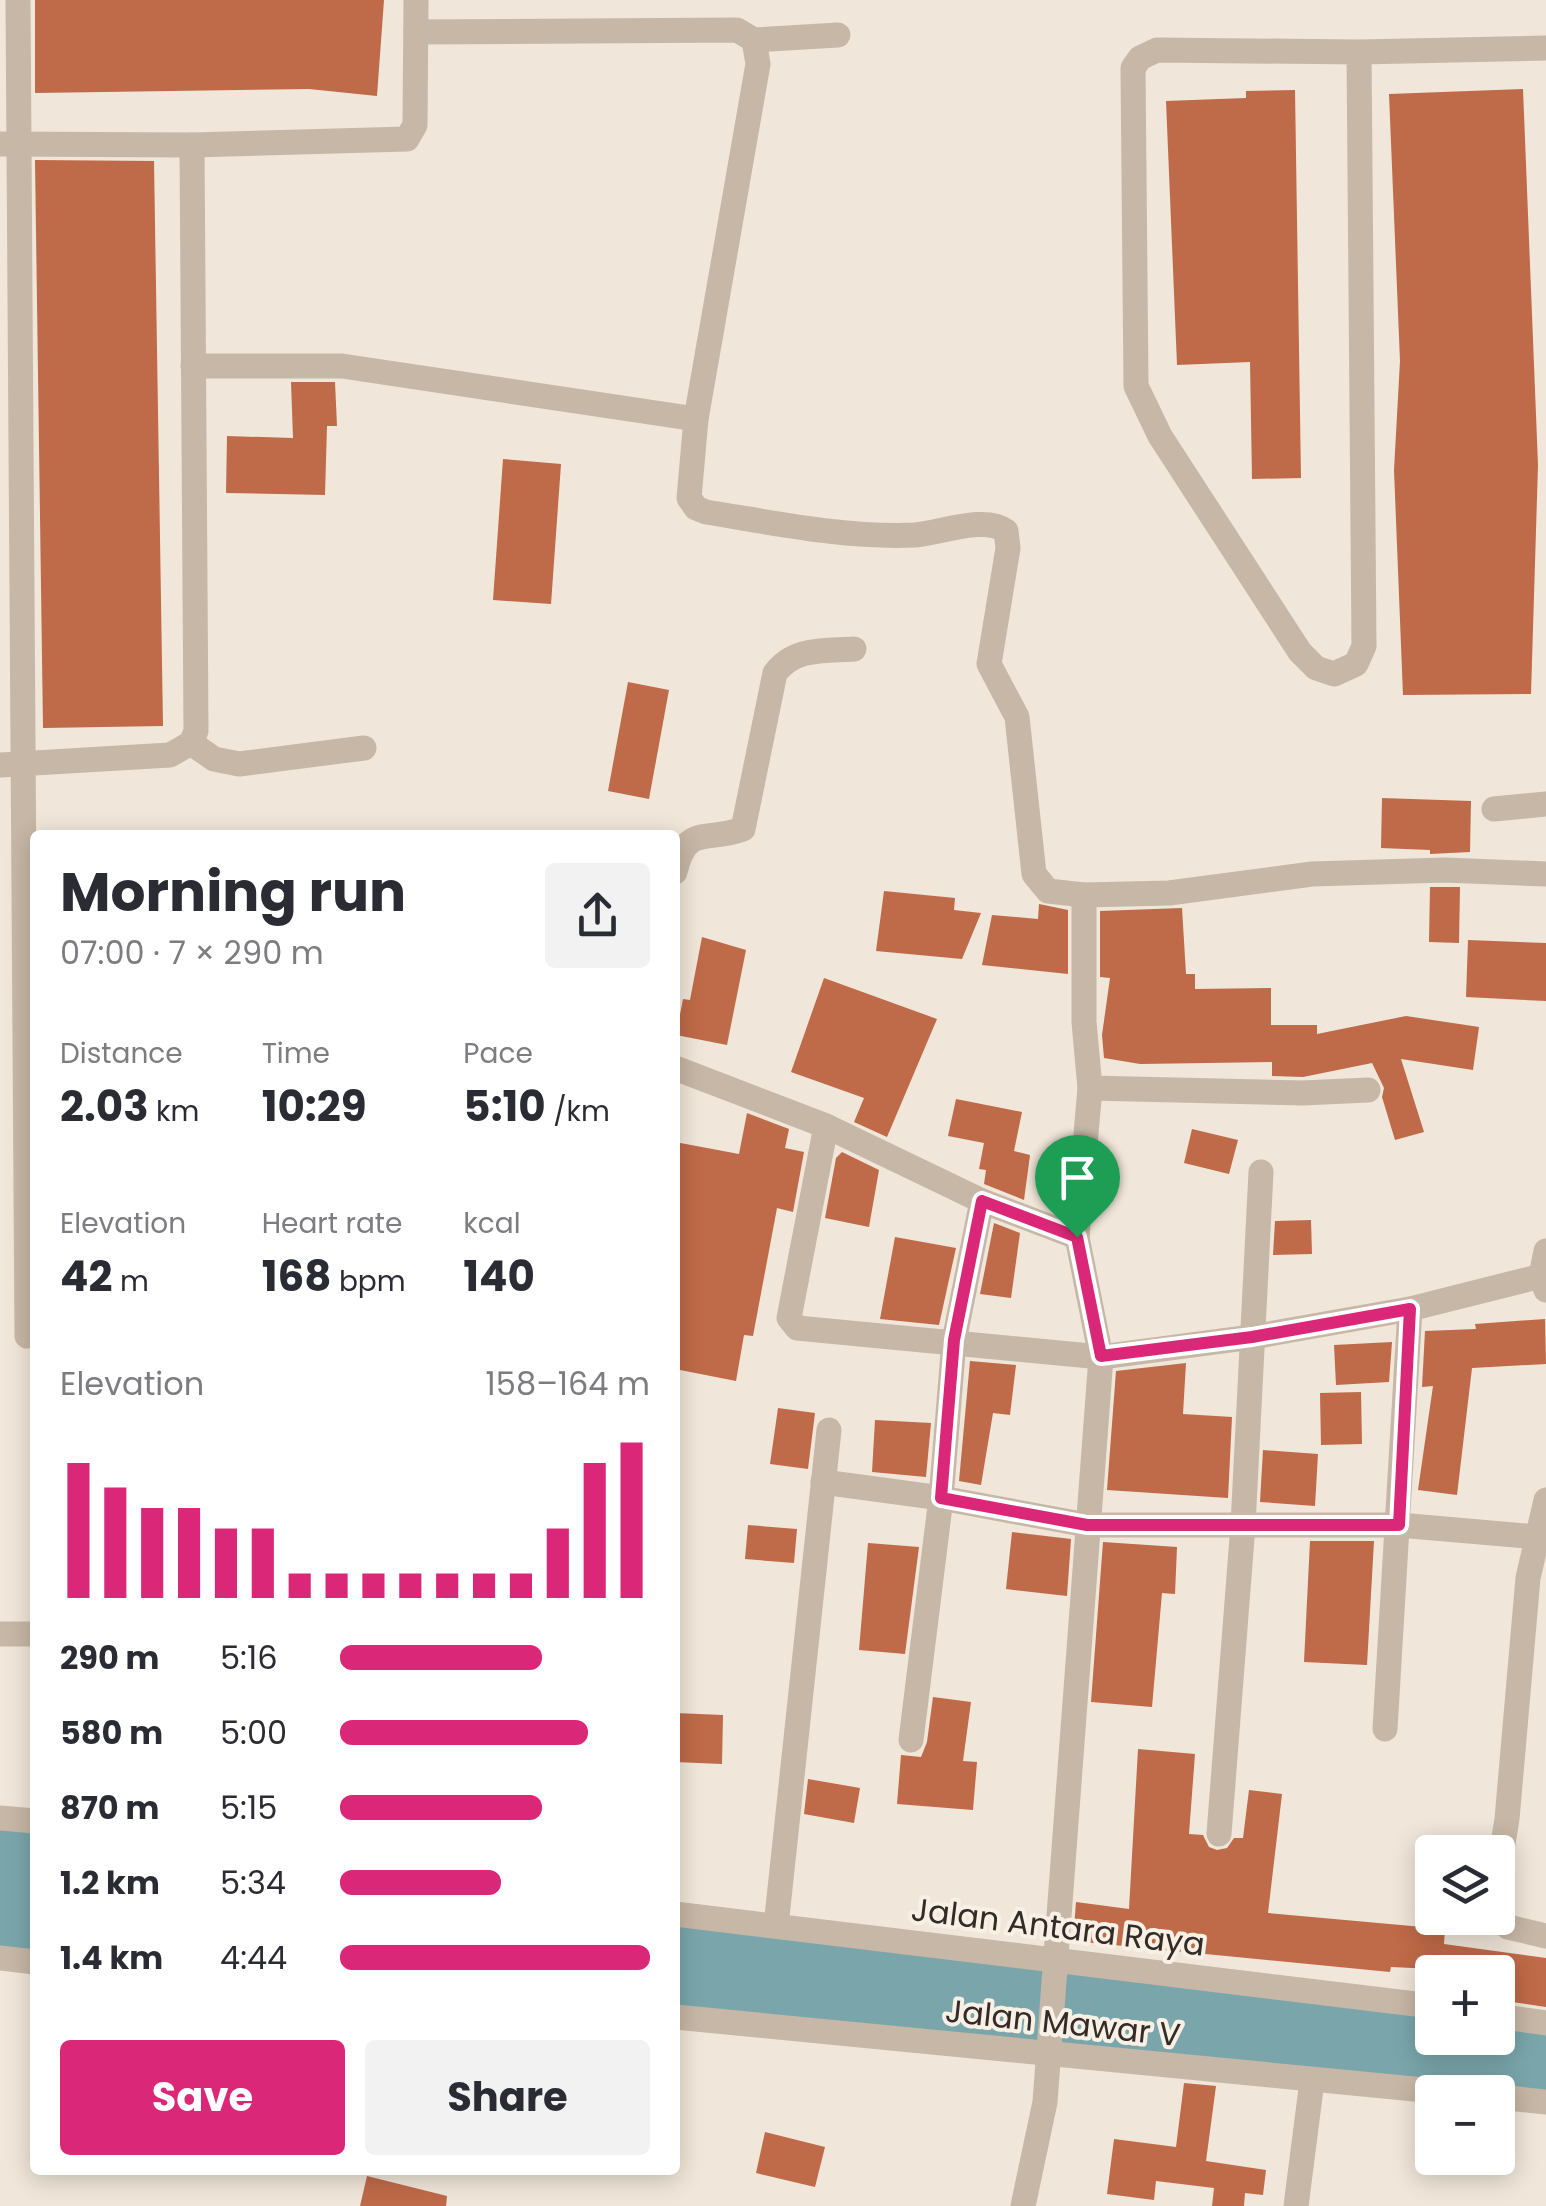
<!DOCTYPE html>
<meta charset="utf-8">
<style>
body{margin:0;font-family:Poppins,sans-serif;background:#f2f2f3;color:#2b2b33;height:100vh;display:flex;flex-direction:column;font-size:38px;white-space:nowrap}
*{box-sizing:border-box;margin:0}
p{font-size:32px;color:#7c7c81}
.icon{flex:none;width:55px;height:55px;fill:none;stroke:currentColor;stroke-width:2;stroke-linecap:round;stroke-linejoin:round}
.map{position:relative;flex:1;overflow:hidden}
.sheet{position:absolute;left:30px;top:830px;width:650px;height:1345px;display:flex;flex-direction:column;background:#fff;border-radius:10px;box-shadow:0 5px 25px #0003}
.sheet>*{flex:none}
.tools{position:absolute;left:1415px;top:1835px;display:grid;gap:20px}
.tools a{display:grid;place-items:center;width:100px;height:100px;border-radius:10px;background:#fff;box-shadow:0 5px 25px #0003;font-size:50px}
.pin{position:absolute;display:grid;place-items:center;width:85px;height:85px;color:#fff;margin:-102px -42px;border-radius:50% 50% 50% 0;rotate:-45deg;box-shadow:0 0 10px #0007}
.pin .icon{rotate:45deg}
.round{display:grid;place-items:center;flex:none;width:105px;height:105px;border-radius:10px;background:#f2f2f3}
.summary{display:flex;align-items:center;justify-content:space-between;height:170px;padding:0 30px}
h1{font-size:55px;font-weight:700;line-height:75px}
.stats{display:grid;grid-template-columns:repeat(3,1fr);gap:15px;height:170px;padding:10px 30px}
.stats div{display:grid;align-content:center}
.stats b{font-size:42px;font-weight:700}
.stats small{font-size:28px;font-weight:400}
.stats p{font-size:28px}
.chart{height:280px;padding:20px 30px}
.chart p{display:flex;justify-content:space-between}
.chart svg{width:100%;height:180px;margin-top:10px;stroke:#db2777;stroke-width:6}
.cta{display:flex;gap:20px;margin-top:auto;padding:20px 30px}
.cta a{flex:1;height:115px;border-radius:10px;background:#db2777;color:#fff;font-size:40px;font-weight:700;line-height:115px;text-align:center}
.cta a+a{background:#f2f2f3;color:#2b2b33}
ul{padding:0 30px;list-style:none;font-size:32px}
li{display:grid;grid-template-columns:160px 120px 1fr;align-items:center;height:75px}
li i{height:25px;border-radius:12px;background:#db2777}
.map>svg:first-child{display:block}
.water{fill:#7aa6ab}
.building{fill:#bf6a48}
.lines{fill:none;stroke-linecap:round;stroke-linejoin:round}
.minor{stroke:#c7b7a6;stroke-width:25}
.route-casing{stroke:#fff;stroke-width:20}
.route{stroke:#db2777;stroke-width:12}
.labels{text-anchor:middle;stroke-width:8;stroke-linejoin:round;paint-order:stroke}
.street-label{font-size:32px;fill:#332b27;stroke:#f8f0e5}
</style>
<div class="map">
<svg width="1546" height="2206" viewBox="0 0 1546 2206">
<rect width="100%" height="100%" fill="#f0e6d9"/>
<g class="water">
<polygon points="0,1818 35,1821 35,1962 0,1958"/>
<polygon points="675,1914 1432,2010 1432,2038 1498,2038 1498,2018 1546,2025 1546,2102 1498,2092 1445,2092 675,2017"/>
</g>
<g class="building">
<polygon points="35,0 384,0 377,96 309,89 35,93"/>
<polygon points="1523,89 1538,465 1531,694 1403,695 1394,470 1400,361 1389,94"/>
<polygon points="1295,90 1301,478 1252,479 1250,362 1177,365 1166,101 1246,98 1246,91"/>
<polygon points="35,160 154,161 163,726 43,728"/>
<polygon points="291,382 335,382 337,426 327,426 325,495 226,493 227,436 293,438"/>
<polygon points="503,459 561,464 551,604 493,600"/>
<polygon points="628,682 669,690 649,799 608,791"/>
<polygon points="1382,798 1471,801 1470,852 1430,854 1430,850 1381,848"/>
<polygon points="1430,887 1460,887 1459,943 1429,942"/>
<polygon points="884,891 955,898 954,910 981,913 962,959 876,951"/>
<polygon points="1039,904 1068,910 1068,974 982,965 992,915 1038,919"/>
<polygon points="1182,908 1186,974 1195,974 1195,989 1271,988 1271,1025 1317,1025 1317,1034 1406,1016 1479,1027 1473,1070 1401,1059 1424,1132 1395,1140 1382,1097 1384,1088 1372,1063 1303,1077 1272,1076 1272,1062 1140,1064 1104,1058 1102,1035 1110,978 1100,977 1100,911"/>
<polygon points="702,937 746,950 727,1045 676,1035 683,999 690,1000"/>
<polygon points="1468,940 1546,943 1546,1001 1466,997"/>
<polygon points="824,978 937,1019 887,1137 854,1122 864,1098 791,1072"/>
<polygon points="956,1099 1022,1112 1014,1151 1030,1155 1024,1200 984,1184 986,1170 979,1169 984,1143 948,1136"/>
<polygon points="747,1113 789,1129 785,1148 804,1152 793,1212 777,1208 753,1336 744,1335 736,1381 675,1369 675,1142 739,1154"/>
<polygon points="1192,1129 1238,1140 1229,1174 1184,1163"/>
<polygon points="842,1152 879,1170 869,1227 825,1218 836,1158"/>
<polygon points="1311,1220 1312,1254 1273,1255 1275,1221"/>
<polygon points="994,1223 1020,1233 1011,1298 980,1294"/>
<polygon points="895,1237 956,1248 939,1325 880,1319"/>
<polygon points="1545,1319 1546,1364 1472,1368 1457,1495 1418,1490 1433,1386 1422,1387 1425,1331 1476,1329 1475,1324"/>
<polygon points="1392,1342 1389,1382 1336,1385 1334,1345"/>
<polygon points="970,1361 1016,1365 1010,1415 993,1413 981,1485 959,1481"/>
<polygon points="1186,1363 1183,1414 1232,1417 1228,1498 1107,1490 1116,1371"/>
<polygon points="1361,1392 1362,1444 1321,1445 1320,1393"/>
<polygon points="778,1408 815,1413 808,1469 770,1464"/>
<polygon points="875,1420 931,1423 926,1477 872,1472"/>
<polygon points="1263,1450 1318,1454 1315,1506 1260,1502"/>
<polygon points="748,1525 797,1529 794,1563 745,1559"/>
<polygon points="1012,1532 1071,1539 1067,1596 1006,1589"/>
<polygon points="1310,1541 1374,1541 1367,1665 1304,1662"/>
<polygon points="1103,1542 1177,1547 1175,1594 1162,1593 1152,1707 1091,1702"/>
<polygon points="868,1543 919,1547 905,1654 859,1650"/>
<polygon points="933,1697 971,1702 963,1761 977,1762 973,1810 897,1804 901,1755 921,1757 927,1742"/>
<polygon points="675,1713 723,1715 722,1764 675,1762"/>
<polygon points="1138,1749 1195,1754 1189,1834 1203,1835 1209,1847 1217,1850 1227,1848 1234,1838 1243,1838 1249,1790 1282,1794 1268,1913 1445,1929 1444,1944 1546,1958 1546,2007 1498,2000 1498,1972 1391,1967 1390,1972 1073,1941 1076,1902 1129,1909"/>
<polygon points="808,1779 860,1788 854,1823 804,1814"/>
<polygon points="1184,2083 1216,2086 1206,2161 1266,2170 1263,2195 1245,2193 1244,2206 1212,2206 1214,2188 1156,2181 1154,2200 1107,2194 1114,2139 1176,2147"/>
<polygon points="765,2132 825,2147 815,2187 756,2173"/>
<polygon points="367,2176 447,2196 446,2206 360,2206"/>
</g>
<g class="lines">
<g class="minor">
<polyline points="18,0 27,1336"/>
<path d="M416 32 737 30 754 40 758 64 696 419 689 498 696 508 706 512C775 523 844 538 915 535 940 533 985 515 1006 531L1008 548 989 664 1017 717 1034 874 1048 891 1084 895 1169 893 1312 874 1445 870 1546 874"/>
<polyline points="754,40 838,35"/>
<polyline points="1359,52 1364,646 1356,664 1334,674 1316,668 1300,652 1160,436 1136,386 1133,68 1140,58 1157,50 1359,52 1546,48"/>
<polyline points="0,144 192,145 407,139 415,125 416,0"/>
<polyline points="193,366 342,366 696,419"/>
<polyline points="191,743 214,759 239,764 364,748"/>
<polyline points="0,765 170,755 191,743 196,731 192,145"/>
<polyline points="1494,809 1546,804"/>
<path d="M675 872C687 823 705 843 743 829L775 673C795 647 824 651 854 649"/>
<polyline points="675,1068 826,1126 982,1201 1077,1237"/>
<polyline points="1090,1088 1303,1093 1368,1090"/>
<polyline points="826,1126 789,1318 797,1328 1101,1357 1252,1337 1410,1309 1541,1276"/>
<polyline points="1546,1251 1541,1276 1546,1290"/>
<polyline points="823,1482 941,1498 1087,1525 1399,1525 1538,1537"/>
<polyline points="0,1634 35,1634"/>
<polyline points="1385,1729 1410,1309"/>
<polyline points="911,1740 941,1498 954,1341 982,1201"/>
<polyline points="0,1818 35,1821"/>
<polyline points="1219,1834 1243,1525 1261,1172"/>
<polyline points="1498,1874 1507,1819 1528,1578 1546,1500"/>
<polyline points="1498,1911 1508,1927 1546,1936"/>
<polyline points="675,1914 1432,2006"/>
<polyline points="776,1926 829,1430"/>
<polyline points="0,1958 35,1962"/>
<polyline points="1498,2016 1546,2023"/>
<polyline points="675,2017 1445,2092"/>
<polyline points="1498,2097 1546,2102"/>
<polyline points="1023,2206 1045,2102 1101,1357 1077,1237 1090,1088 1084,1022 1084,895"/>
<polyline points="1296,2206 1312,2081"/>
</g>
</g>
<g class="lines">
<g class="route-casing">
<polygon id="route" points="982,1201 1077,1237 1101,1356 1252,1337 1410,1309 1399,1525 1087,1525 941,1498 954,1340"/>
</g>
<use href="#route" class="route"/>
</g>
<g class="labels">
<g class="street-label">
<text transform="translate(1058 1927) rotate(7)" y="11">Jalan Antara Raya</text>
<text transform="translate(1063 2023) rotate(6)" y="11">Jalan Mawar V</text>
</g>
</g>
</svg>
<div class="tools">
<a><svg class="icon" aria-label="layers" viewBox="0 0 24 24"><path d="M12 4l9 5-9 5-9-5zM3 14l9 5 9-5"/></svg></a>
<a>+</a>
<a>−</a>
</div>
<div class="pin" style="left:1077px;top:1237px;background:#1e9e55"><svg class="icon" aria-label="arrive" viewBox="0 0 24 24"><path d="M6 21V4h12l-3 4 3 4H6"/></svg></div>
<section class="sheet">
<div class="summary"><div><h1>Morning run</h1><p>07:00 · 7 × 290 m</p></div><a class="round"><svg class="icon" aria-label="share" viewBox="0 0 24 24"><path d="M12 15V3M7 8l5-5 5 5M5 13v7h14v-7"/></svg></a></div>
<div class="stats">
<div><p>Distance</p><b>2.03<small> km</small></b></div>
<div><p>Time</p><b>10:29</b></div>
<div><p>Pace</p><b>5:10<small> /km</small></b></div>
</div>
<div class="stats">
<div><p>Elevation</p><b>42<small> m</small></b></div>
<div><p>Heart rate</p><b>168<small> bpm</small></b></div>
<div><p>kcal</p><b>140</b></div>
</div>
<div class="chart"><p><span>Elevation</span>158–164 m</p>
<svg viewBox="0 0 160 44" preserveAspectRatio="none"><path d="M5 44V11M15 44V17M25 44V22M35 44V22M45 44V27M55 44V27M65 44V38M75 44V38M85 44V38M95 44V38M105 44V38M115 44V38M125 44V38M135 44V27M145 44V11M155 44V6"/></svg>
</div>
<ul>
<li><b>290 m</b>5:16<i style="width:65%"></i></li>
<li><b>580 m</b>5:00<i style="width:80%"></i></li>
<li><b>870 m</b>5:15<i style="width:65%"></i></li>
<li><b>1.2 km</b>5:34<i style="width:52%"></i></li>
<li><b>1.4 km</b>4:44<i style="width:100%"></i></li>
</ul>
<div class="cta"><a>Save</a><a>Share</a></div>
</section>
</div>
